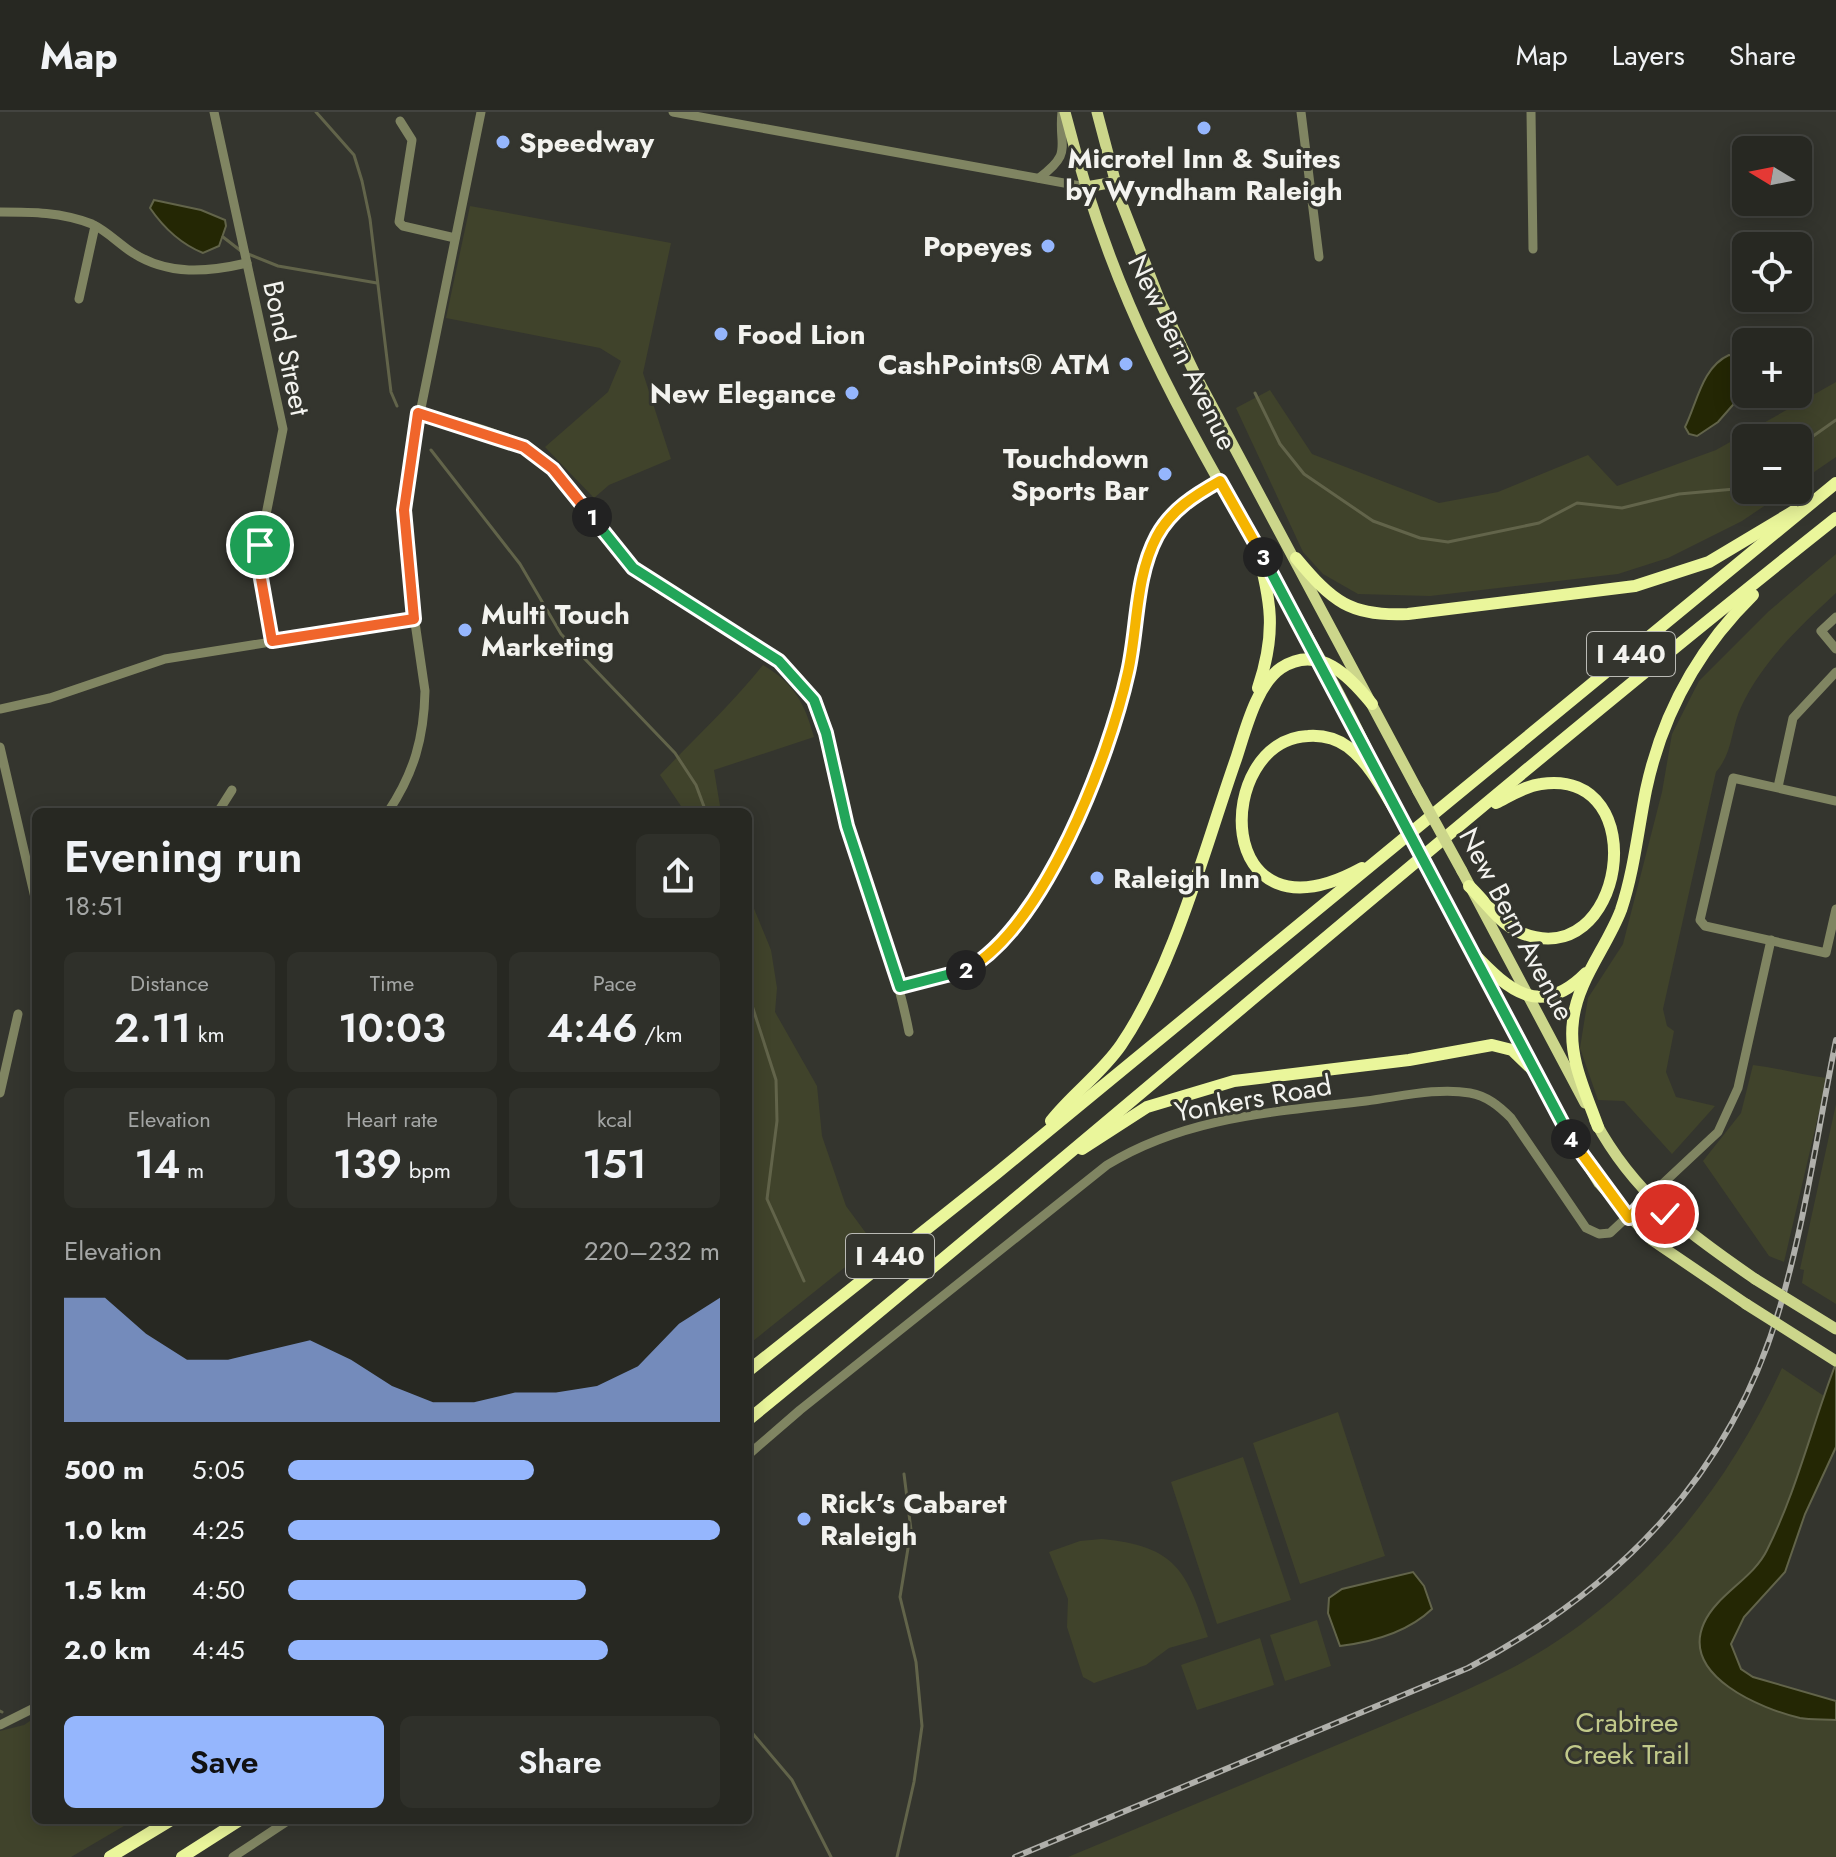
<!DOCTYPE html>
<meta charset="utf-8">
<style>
body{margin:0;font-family:Jost,sans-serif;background:#2f302a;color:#f1f3f6;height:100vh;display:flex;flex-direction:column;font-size:30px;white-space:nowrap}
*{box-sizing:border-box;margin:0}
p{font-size:26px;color:#a4a6a5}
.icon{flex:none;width:44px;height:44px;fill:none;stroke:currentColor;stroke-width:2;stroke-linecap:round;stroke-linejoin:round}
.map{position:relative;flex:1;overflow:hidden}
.panel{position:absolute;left:32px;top:696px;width:720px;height:1016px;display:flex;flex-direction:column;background:#272822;border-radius:12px;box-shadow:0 4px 20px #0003,0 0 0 2px #434440}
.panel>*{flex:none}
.needle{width:52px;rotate:280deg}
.controls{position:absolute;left:1732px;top:24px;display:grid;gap:16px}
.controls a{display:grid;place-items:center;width:80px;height:80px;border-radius:12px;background:#272822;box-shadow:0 4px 20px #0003,0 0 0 2px #434440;font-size:40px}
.pin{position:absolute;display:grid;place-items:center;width:68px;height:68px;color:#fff;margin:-34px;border:4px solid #fff;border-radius:50%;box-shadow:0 2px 8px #0007}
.km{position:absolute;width:40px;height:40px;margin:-20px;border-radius:50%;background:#222;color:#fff;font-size:22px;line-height:40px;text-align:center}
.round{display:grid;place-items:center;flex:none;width:84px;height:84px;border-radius:12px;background:#2f302a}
.overview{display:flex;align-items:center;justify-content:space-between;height:136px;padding:0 32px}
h1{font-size:44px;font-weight:600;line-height:60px}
.figures{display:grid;grid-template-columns:repeat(3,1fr);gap:12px;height:136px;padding:8px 32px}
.figures div{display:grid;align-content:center;border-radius:12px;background:#2f302a;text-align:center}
.figures b{font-size:40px;font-weight:600}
.figures small{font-size:22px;font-weight:400}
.figures p{font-size:22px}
.chart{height:224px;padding:16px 32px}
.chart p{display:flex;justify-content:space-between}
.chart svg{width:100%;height:144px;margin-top:8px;fill:#95b6fd;opacity:.7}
.cta{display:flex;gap:16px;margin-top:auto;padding:16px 32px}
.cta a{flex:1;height:92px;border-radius:12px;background:#95b6fd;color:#111;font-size:32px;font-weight:600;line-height:92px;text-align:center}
.cta a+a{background:#2f302a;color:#f1f3f6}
ul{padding:0 32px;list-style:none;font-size:26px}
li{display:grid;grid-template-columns:128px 96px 1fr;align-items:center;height:60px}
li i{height:20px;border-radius:10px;background:#95b6fd}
header{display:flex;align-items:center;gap:48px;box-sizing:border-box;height:112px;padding:0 40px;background:#272822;border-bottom:2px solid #434440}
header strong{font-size:38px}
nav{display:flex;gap:44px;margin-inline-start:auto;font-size:28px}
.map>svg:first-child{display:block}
.green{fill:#40432b}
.water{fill:#242704;stroke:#62644a;stroke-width:2}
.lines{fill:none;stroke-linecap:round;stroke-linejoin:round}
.stream{stroke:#62644a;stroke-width:3}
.minor{stroke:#808562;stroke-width:9}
.major{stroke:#ccd68b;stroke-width:11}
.highway{stroke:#eaf69b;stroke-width:12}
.rail-casing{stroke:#b0b0ab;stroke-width:6}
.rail{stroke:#34352e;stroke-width:3;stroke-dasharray:9;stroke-linecap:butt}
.major-bridge{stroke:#ccd68b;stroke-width:11}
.split-1-casing{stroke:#fff;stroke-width:16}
.split-2-casing{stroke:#fff;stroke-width:16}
.split-3-casing{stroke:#fff;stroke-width:16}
.split-4-casing{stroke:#fff;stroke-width:16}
.split-5-casing{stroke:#fff;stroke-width:16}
.split-1{stroke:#f0652b;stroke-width:10}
.split-2{stroke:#22a559;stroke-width:10}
.split-3{stroke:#f5b400;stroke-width:10}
.split-4{stroke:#22a559;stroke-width:10}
.split-5{stroke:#f5b400;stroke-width:10}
.poi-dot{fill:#95b6fd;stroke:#34352e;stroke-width:3}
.labels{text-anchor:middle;stroke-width:6;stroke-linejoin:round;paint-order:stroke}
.shield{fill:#34352e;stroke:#babab5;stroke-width:2}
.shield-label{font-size:26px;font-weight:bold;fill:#f3f3ef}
.poi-label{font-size:28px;font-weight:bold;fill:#f3f3ef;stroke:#34352e;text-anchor:start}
.street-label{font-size:28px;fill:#f3f3ef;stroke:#34352e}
.park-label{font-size:28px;fill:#c1c98a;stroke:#34352e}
</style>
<header>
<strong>Map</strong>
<nav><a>Map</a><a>Layers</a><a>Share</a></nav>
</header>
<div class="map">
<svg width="1836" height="1745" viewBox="0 0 1836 1745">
<rect width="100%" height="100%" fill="#34352e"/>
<g class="green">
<polygon points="470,94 671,131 643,261 671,347 609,373 594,386 545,335 608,280 621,249 600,236 446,206"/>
<polygon points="1836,270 1836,345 1798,371 1798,326 1746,326 1746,378 1788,378 1742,409 1668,446 1618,462 1430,484 1358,482 1323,462 1303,440 1236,296 1270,278 1312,342 1439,391 1498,380 1588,343 1617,374 1716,338"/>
<path d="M1836 442V481C1800 514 1763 549 1742 593 1730 617 1734 639 1716 660L1663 897 1667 914 1674 919 1666 960 1676 985 1715 994 1672 1042 1624 989 1598 988 1580 936 1588 886 1623 832 1662 680 1672 622 1699 569 1769 499Z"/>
<path d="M763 553C794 571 805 592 814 625L714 658 721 700H685L660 663C695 626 731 593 763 553Z"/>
<polygon points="748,782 771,838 777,876 775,900 817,974 822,1024 846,1094 874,1132 748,1233"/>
<path d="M1753 953C1779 956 1802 963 1827 966L1784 1150 1769 1144 1703 1049 1741 1001Z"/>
<polygon points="1836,992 1836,1192 1802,1171 1804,1158 1800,1157"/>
<path d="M1782 1256 1836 1292 1807 1381 1720 1513 1732 1566 1836 1604V1745H1068C1158 1708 1248 1670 1337 1633 1395 1608 1454 1586 1510 1557 1635 1491 1724 1383 1782 1256Z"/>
<polygon points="1338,1300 1385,1444 1300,1472 1253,1331"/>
<polygon points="1243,1345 1291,1488 1217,1512 1171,1370"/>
<path d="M1102 1427C1176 1434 1187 1459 1208 1525L1169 1536 1146 1553 1094 1571 1083 1565 1067 1515 1068 1487 1049 1440 1080 1429Z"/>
<polygon points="1317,1508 1331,1554 1285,1569 1270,1523"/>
<polygon points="1260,1526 1274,1573 1197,1598 1181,1553"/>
<polygon points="36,1605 36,1708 134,1708 71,1745 0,1745 0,1619 24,1613"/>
</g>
<g class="water">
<path d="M154 88 201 98 225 108 226 114 219 134 203 141C181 132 163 115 150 96Z"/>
<path d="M1729 243 1746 247V278L1718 310 1697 324 1689 322 1685 315C1697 291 1702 255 1729 243Z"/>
<path d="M1836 1251V1335L1805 1402 1785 1460 1744 1505 1731 1532 1741 1557 1753 1565 1836 1589V1608C1824 1607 1811 1608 1800 1606 1762 1597 1680 1564 1704 1511 1717 1482 1753 1467 1767 1438 1797 1378 1812 1313 1836 1251Z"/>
<path d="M1413 1460 1424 1474 1432 1497C1408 1520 1372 1530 1340 1534L1328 1501 1329 1486 1342 1477Z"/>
</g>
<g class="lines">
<g class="stream">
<polyline points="316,0 354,43 362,69 370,107 391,280 397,294"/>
<polyline points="223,125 241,139"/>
<polyline points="248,142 278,154 377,171"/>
<polyline points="1255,281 1280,332 1304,362 1373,409 1420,426 1448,430 1539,411 1577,391 1622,396 1679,382 1746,376"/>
<polyline points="431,338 520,452 561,522 675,641 696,673 706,700"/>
<polyline points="1798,341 1809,327 1836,308"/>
<polyline points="748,881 776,968 777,1009 767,1087 804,1169"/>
<polyline points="0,1599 2,1600"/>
<polyline points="748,1616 792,1668 831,1745"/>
<polyline points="897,1745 914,1670 922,1614 916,1550 900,1485 911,1418 904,1362"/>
</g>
<g class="minor">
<polyline points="214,0 283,317 260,433 259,455 272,529"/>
<polyline points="673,0 1086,75"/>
<polyline points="1301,0 1319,145"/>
<polyline points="1531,0 1533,137"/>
<polyline points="400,9 412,28 399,110 403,114 455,126"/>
<path d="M1039 66C1074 40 1058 36 1062 0"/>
<path d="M0 100C32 100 61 100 92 112 107 119 119 132 133 141 169 164 208 160 247 151"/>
<polyline points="79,187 95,114"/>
<path d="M418 301C463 311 518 323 552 355 582 384 601 424 631 454 677 499 747 515 793 560 833 600 831 660 846 712 867 782 895 848 909 920"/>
<polyline points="1836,505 1821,519 1836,537"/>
<polyline points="0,597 50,586 165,547 414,507"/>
<polyline points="0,635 36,790"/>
<polyline points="1778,675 1793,606 1836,560"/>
<polyline points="1836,689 1733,666 1700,808 1705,814 1826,841 1836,797"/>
<polyline points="218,700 232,678"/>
<path d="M388 700C414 661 424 626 425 579L405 442V375L481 0"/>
<polyline points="36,830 36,828"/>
<path d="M900 875C926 869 954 867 976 853 1045 809 1109 641 1128 564 1138 522 1139 478 1151 437 1166 404 1189 386 1220 369"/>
<polyline points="0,981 18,902"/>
<path d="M748 1343 800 1298 1107 1053C1187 1004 1276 1000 1366 989 1399 985 1437 975 1470 981 1487 984 1499 994 1511 1006L1586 1116 1599 1122 1610 1121 1718 1020 1738 976 1771 828"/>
<polyline points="0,1613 36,1595"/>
<polyline points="233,1745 289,1708"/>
</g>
<g class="major">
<path d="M1065 0C1086 83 1114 163 1151 240 1221 387 1315 521 1382 669"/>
<polyline points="1097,0 1120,87 1160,189 1195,262 1418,679"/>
<polyline points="1086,75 1115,70"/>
<polyline points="1462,759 1585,991"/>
<polyline points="1436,776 1565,1016 1599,1071 1652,1128 1746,1192"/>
<path d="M1595 1009C1634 1082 1688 1121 1755 1167"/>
</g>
<g class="highway">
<path d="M1256 433C1271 488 1277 520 1258 576"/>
<path d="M1296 446C1332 489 1350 505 1408 502L1635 474 1709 450 1794 399"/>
<path d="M1362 756C1211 839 1213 628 1308 624 1322 623 1337 627 1348 635 1369 651 1382 676 1395 698"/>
<path d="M1469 774C1485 789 1499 811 1519 820 1625 866 1656 655 1541 672 1525 674 1510 684 1496 691"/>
<path d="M1473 841C1509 879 1541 907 1586 861"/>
<path d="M1051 1009C1072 982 1101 962 1121 933 1174 855 1204 738 1236 647 1245 620 1256 573 1281 556 1319 531 1350 565 1372 592"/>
<path d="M1598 1015C1586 981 1568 946 1573 909 1577 869 1607 835 1621 798 1634 759 1638 718 1646 678 1662 603 1698 537 1753 483"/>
<polyline points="1082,1037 1147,995 1234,969 1409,948 1492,933 1512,938 1534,959"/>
<polyline points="748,1259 997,1061 1836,371"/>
<path d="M748 1308C1113 1010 1467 699 1836 406"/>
<polyline points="110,1745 171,1708"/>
<polyline points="182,1745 240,1708"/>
</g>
<g class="rail-casing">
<path id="rail" d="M1015 1745 1468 1556C1619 1477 1731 1363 1780 1195 1805 1109 1818 1017 1836 928"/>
</g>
<use href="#rail" class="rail"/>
<g class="major-bridge">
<polyline points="1418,679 1462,759"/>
<polyline points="1395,698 1436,776"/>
<polyline points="1755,1167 1836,1217"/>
<polyline points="1746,1192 1836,1249"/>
</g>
</g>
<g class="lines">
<g class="split-1-casing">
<polyline id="split-1" points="260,433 259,455 272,529 414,507 404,398 418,301 524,335 553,357 592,405"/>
</g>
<g class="split-2-casing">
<polyline id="split-2" points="592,405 633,456 779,549 814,588 826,621 847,714 900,875 966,858"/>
</g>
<g class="split-3-casing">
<path id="split-3" d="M966 858C1044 815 1109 646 1128 560 1138 516 1135 465 1157 424 1171 398 1195 383 1220 369L1263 445"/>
</g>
<g class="split-4-casing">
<polyline id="split-4" points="1263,445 1571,1027"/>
</g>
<g class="split-5-casing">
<polyline id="split-5" points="1571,1027 1629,1106 1648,1085 1665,1102"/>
</g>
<use href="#split-1" class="split-1"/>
<use href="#split-2" class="split-2"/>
<use href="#split-3" class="split-3"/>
<use href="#split-4" class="split-4"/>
<use href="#split-5" class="split-5"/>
</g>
<g class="poi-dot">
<circle cx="1204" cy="16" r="8"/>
<circle cx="503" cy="30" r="8"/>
<circle cx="1048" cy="134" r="8"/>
<circle cx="721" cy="222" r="8"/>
<circle cx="1126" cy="252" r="8"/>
<circle cx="852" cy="281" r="8"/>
<circle cx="1165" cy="362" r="8"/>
<circle cx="465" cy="518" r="8"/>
<circle cx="1097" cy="766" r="8"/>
<circle cx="804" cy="1407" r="8"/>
</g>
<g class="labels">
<g class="shield">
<rect x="1587" y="520" width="88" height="44" rx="6"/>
<rect x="846" y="1122" width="88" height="44" rx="6"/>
</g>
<g class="shield-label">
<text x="1631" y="551">I 440</text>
<text x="890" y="1153">I 440</text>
</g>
<g class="poi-label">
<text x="519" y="40">Speedway</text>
<text x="1204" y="56" text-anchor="middle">Microtel Inn &amp; Suites<tspan x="1204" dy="32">by Wyndham Raleigh</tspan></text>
<text x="1032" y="144" text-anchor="end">Popeyes</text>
<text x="737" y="232">Food Lion</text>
<text x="1110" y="262" text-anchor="end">CashPoints® ATM</text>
<text x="836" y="291" text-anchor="end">New Elegance</text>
<text x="1149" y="356" text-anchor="end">Touchdown<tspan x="1149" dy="32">Sports Bar</tspan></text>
<text x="481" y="512">Multi Touch<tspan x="481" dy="32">Marketing</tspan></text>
<text x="1113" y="776">Raleigh Inn</text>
<text x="820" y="1401">Rick’s Cabaret<tspan x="820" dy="32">Raleigh</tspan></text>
</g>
<g class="street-label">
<text transform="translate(287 236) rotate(78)" y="10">Bond Street</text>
<text transform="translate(1183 240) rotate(64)" y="10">New Bern Avenue</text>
<text transform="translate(1517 812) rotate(62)" y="10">New Bern Avenue</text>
<text transform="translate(1253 986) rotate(-10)" y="10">Yonkers Road</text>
</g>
<g class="park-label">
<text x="1627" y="1620">Crabtree<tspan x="1627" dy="32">Creek Trail</tspan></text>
</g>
</g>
</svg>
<div class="controls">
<a><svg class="needle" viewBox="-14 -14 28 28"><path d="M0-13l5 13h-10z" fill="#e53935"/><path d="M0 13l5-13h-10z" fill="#a4a6a5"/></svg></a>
<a><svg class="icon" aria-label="locate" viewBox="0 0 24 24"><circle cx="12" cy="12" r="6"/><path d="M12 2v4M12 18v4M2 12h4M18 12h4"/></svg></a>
<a>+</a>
<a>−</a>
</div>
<div class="pin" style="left:260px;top:433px;background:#1e9e55"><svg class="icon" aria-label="arrive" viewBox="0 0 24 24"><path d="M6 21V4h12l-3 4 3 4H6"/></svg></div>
<div class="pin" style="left:1665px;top:1102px;background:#d93025"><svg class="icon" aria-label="check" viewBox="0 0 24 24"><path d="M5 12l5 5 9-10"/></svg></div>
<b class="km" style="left:592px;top:405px">1</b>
<b class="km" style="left:966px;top:858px">2</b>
<b class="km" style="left:1263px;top:445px">3</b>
<b class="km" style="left:1571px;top:1027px">4</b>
<section class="panel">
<div class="overview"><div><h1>Evening run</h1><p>18:51</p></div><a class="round"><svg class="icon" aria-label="share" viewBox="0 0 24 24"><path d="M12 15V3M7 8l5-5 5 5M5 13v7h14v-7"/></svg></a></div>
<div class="figures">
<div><p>Distance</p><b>2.11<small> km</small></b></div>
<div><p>Time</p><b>10:03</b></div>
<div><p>Pace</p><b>4:46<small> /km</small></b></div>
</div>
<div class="figures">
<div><p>Elevation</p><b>14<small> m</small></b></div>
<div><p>Heart rate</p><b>139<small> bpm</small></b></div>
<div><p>kcal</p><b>151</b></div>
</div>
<div class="chart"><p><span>Elevation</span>220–232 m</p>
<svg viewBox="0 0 160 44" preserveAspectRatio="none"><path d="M0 44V6L10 6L20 17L30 25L40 25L50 22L60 19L70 25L80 33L90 38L100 38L110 35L120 35L130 33L140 27L150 14L160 6V44z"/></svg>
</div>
<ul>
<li><b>500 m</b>5:05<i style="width:57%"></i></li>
<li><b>1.0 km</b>4:25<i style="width:100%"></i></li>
<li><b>1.5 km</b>4:50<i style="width:69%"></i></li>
<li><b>2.0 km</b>4:45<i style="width:74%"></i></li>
</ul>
<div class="cta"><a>Save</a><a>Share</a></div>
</section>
</div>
